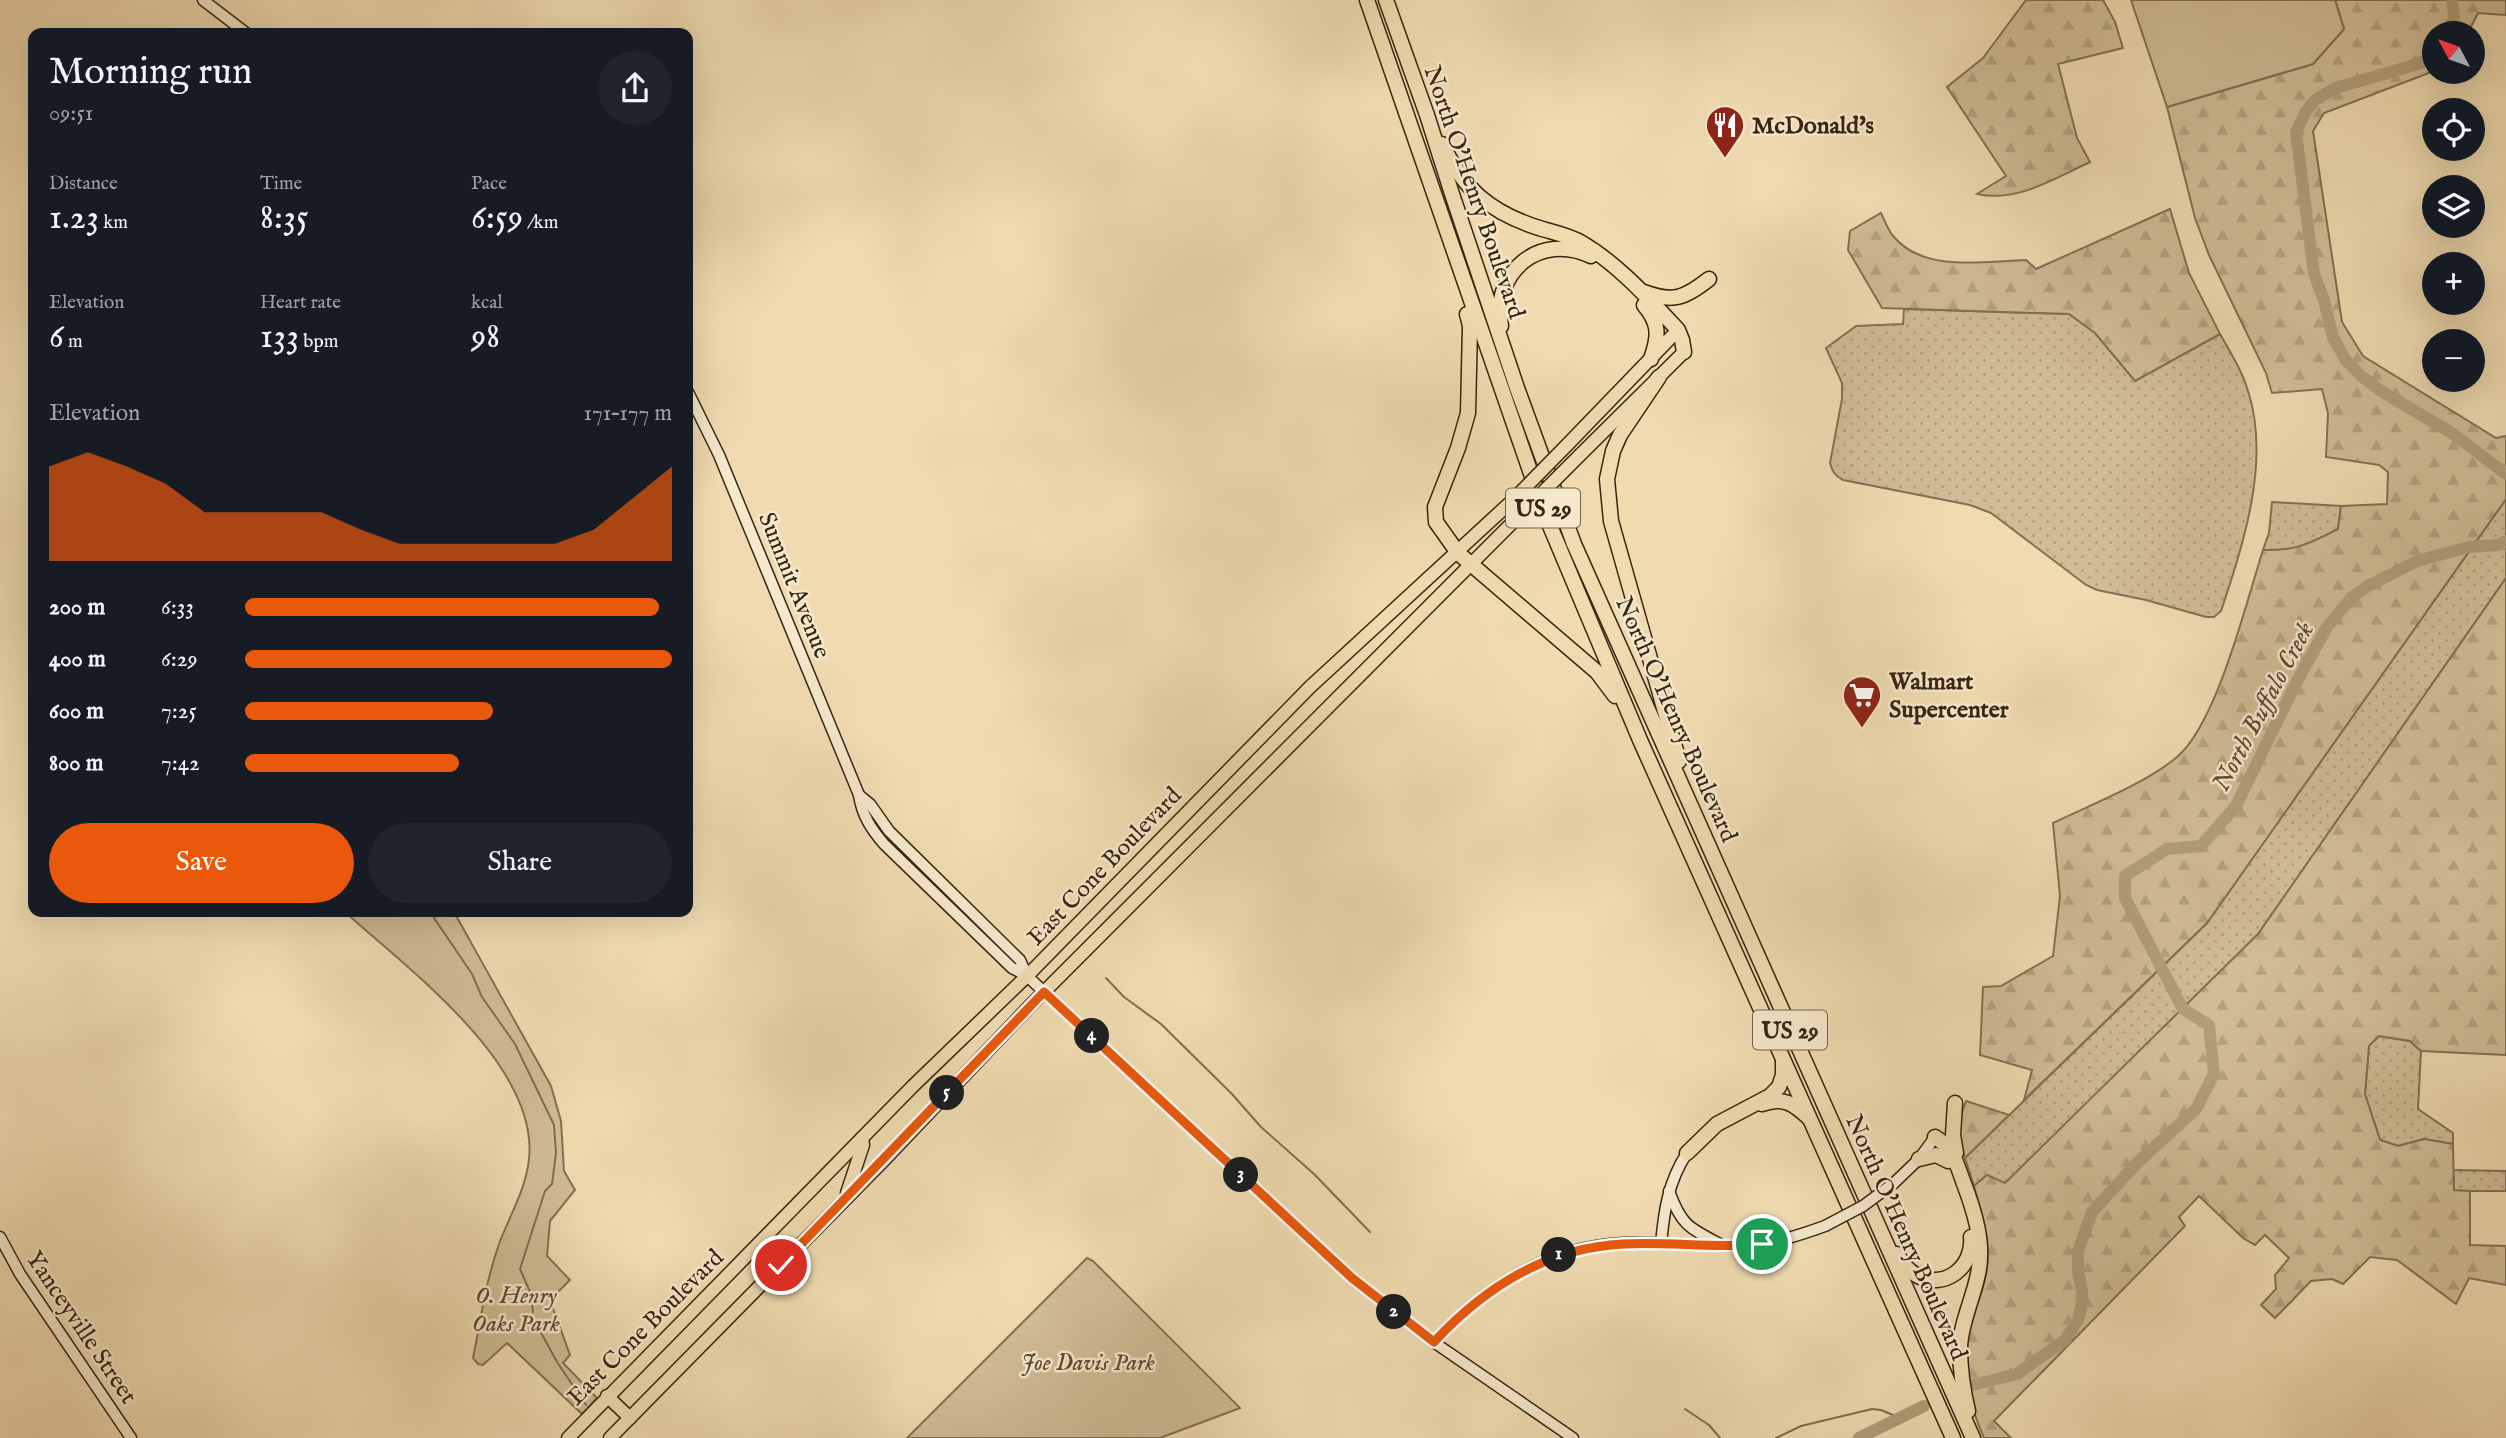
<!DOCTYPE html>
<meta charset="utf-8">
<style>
body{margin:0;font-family:"IM FELL English",serif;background:#20242c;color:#f1f3f6;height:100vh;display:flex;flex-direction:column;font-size:26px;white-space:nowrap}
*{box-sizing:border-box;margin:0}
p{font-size:23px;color:#9ea1a6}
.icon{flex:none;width:38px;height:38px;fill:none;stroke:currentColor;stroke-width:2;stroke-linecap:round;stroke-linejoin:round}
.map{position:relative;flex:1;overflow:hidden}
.sheet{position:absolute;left:28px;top:28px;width:665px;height:889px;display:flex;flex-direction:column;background:#171b24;border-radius:14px;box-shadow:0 7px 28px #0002}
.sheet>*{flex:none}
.needle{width:46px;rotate:311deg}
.buttons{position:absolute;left:2422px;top:21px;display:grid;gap:14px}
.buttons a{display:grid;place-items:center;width:63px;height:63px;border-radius:50%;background:#171b24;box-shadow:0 7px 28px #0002;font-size:35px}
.pin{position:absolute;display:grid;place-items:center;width:60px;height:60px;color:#fff;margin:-30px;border:4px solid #fff;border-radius:50%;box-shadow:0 2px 7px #0007}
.km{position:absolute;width:35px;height:35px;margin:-18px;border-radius:50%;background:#222;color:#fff;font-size:19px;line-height:35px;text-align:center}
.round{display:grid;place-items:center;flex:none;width:74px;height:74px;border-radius:37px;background:#20242c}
.headline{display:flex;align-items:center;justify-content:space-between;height:119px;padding:0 21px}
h1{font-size:38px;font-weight:600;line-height:52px}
.figures{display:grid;grid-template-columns:repeat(3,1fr);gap:10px;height:119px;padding:7px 21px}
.figures div{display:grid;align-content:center}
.figures b{font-size:35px;font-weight:600}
.figures small{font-size:19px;font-weight:400}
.figures p{font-size:19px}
.chart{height:196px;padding:14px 21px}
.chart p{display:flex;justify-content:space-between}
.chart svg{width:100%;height:126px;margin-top:7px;fill:#ea580c;opacity:.7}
.cta{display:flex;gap:14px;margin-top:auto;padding:14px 21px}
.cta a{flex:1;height:80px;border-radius:42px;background:#ea580c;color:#fff;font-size:28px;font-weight:600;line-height:80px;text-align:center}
.cta a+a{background:#20242c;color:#f1f3f6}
ul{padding:0 21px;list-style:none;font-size:23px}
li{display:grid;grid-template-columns:112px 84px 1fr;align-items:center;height:52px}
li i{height:18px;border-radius:9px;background:#ea580c}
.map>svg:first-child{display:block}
.grass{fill:url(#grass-dots);stroke:#837053;stroke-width:2}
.forest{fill:url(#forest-firs);stroke:#837053;stroke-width:2}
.park{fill:#d0bc96;stroke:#837053;stroke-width:2}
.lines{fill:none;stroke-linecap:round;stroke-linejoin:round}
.stream{stroke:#806d50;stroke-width:2}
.river{stroke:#b19d7a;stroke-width:12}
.secondary-casing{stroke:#362510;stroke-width:13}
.primary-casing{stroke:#362510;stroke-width:15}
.motorway-casing{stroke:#362510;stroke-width:17}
.secondary{stroke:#f5e8cc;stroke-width:10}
.primary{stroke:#f0dbb1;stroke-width:12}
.motorway{stroke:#f0dbb1;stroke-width:14}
.secondary-bridge-casing{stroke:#362510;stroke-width:13;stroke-linecap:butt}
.primary-bridge-casing{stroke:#362510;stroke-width:15;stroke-linecap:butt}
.secondary-bridge{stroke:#f5e8cc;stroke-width:10}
.primary-bridge{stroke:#f0dbb1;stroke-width:12}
.route-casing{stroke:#fff;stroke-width:14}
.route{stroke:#ea580c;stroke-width:9}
.labels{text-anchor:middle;stroke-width:5;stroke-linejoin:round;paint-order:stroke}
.shield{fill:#f5e8cc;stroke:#6f6048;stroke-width:2}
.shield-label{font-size:23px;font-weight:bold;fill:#362510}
.poi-label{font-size:24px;font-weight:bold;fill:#362510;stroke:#f5e8cc;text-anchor:start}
.street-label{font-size:24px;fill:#362510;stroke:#f5e8cc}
.park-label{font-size:24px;font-style:italic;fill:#5c4b32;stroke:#f5e8cc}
.water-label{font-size:26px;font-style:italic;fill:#5b4930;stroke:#f5e8cc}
</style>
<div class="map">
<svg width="2506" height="1438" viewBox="0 0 2506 1438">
<defs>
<pattern id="grass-dots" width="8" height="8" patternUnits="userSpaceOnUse" patternTransform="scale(1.75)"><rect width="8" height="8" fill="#d0bc96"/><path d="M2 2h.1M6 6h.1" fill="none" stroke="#b3a180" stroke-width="1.8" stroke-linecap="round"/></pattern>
<pattern id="forest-firs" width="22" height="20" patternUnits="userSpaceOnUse" patternTransform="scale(1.75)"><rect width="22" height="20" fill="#d0bc96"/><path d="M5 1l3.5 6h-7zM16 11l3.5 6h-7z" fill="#b3a180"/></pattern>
</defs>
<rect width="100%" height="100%" fill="#f0dbb1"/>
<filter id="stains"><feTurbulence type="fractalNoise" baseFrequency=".00286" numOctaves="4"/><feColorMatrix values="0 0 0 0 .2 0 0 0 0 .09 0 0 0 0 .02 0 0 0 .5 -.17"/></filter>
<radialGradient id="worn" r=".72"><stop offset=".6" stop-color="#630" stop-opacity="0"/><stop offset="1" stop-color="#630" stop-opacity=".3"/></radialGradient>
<g class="grass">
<path d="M1904 309 2069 314 2095 333 2135 381 2220 334C2231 353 2242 371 2248 391 2271 461 2243 545 2221 611L2214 617H2206L2146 600 2097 590 2086 585 1991 513 1970 505 1843 480C1835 476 1832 471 1830 463L1842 399V383L1826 348 1856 326 1903 324Z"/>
<polygon points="2506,499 2506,578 2258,934 2005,1184 1987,1175 1974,1186 1965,1158 2207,923"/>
<path d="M2272 502 2341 506 2338 529C2309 544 2296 551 2263 550L2269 533Z"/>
<polygon points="2379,1036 2410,1041 2421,1051 2418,1109 2453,1133 2453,1144 2424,1139 2398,1146 2380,1140 2365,1094 2369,1045"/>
<polygon points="2453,1170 2506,1171 2506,1191 2454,1191"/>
</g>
<g class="forest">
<path d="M2026 0H2103L2115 22 2123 48 2058 64 2077 138 2090 162C2055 178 2017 203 1977 194L2006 176 1947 87 1983 58Z"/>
<path d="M2335 0H2506V15L2478 13 2468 33H2434V71L2324 113 2313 131 2342 322 2363 356 2496 438 2506 436V499L2207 923 2024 1100 2032 1070 1980 1055 1983 987 2001 986 2053 956 2060 896 2053 823C2092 804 2145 784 2177 757 2217 723 2246 603 2263 550 2296 551 2309 544 2338 529L2341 506 2387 504 2388 472 2379 465 2326 457 2328 413 2322 389 2272 393 2266 373 2209 255 2195 218 2167 107 2313 64 2344 29Z"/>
<path d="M2170 209 2189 273 2220 334 2135 381 2095 333 2069 314 1882 308 1848 250 1850 231 1881 213C1885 221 1888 231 1894 237 1924 273 1986 261 2026 260L2036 269Z"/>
<path d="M2506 578V1055L2421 1051 2410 1041 2379 1036 2369 1046 2365 1094 2380 1140 2398 1146 2424 1139 2453 1144 2454 1190 2470 1191V1245L2506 1246V1285L2469 1278 2456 1304 2397 1260 2370 1257 2343 1284 2332 1279 2311 1281 2275 1318 2261 1305 2276 1289 2275 1275 2289 1258 2265 1235 2255 1245 2243 1238 2199 1196 2179 1217 2185 1226 1994 1421 2011 1438H1984C1971 1409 1960 1370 1967 1338 1973 1310 1988 1284 1988 1255 1988 1232 1980 1208 1974 1186L1987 1175 2005 1183 2258 934Z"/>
<path d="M1966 1101 2009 1115 1965 1158C1958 1133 1957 1124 1966 1101Z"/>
</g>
<g class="park">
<polygon points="2131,0 2335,0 2344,29 2313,64 2167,107"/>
<path d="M345 912H454L551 1086 561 1121 564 1171 575 1190 550 1221 547 1256 570 1280 550 1300 570 1355 563 1363 597 1398 582 1414 507 1343 483 1365 478 1364 473 1358C481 1318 485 1284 499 1244 509 1217 526 1189 529 1159 539 1065 408 969 345 912Z"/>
<polygon points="1087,1258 1093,1261 1240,1408 1160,1438 907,1438"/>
</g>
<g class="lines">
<g class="stream">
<polyline points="430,912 472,974 482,997 515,1044 554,1125 556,1153 552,1184 545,1191 520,1269 531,1294 533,1312"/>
<polyline points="1106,978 1124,997 1161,1024 1232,1094 1261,1127 1314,1174 1370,1232"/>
<polyline points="539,1329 557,1362 586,1405"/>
<polyline points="1685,1409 1709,1425 1720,1438"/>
<polyline points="1776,1438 1801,1426 1872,1409 1881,1410 1900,1418"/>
</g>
<g class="river">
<polyline points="2449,33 2454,16 2452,0"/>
<polyline points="2434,54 2421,63 2336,88 2315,100 2306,111 2296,132 2314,274 2324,300 2333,338 2345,359 2360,375 2381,391 2452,433 2506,474"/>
<polyline points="1969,1386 2017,1374 2065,1340 2078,1320 2081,1308 2082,1291 2078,1271 2078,1251 2092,1212 2138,1162 2196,1109 2214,1074 2209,1025 2183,1009 2125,898 2125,876 2167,849 2201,846 2236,806 2296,683 2327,627 2351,598 2368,586 2417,561 2469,547 2499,545 2506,541"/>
<polyline points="1859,1438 1924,1406"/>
</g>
<g class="secondary-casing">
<g id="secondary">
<polyline points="203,0 246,33"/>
<path d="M688 392 719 455 859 795C862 815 871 829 884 844L1012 968 1027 976 1352 1278 1435 1343 1573 1438"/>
<polyline points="859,795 870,804 889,831 1020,960 1027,976"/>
<polyline points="1894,1183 1919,1159 1935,1137"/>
<path d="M1669 1191C1681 1225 1689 1228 1720 1244"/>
<polyline points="0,1237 20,1274 131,1438"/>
<path d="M1661 1244C1664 1211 1668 1182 1687 1153"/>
<path d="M1434 1342C1485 1287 1546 1247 1623 1243 1664 1241 1706 1248 1747 1245 1773 1244 1800 1235 1825 1226"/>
</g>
</g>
<g class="primary-casing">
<g id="primary">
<polyline points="1567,445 1678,330"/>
<polyline points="1581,454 1684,352"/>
<polyline points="847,1193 863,1145 862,1138"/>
<polyline points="607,1396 630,1418"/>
<polyline points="568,1438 913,1086 1027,976 1310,687 1512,501"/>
<polyline points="610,1438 883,1161 1030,1006 1521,514"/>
</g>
</g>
<g class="motorway-casing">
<g id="motorway">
<polyline points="1367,0 1545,514 1640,740 1953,1438"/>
<polyline points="1386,0 1427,115 1452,194 1517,388 1574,544 1973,1438"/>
<path d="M1442 144C1464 189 1488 211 1536 227 1551 232 1569 235 1582 243 1619 265 1649 299 1678 330L1682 340 1684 352"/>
<path d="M1644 292C1673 303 1685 298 1709 279"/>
<path d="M1644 305C1660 324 1659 336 1651 359"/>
<polyline points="1467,314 1470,326 1468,413 1458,448 1435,507 1436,522 1458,553 1597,672 1615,696"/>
<path d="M1501 326C1492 271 1540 232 1591 256"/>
<polyline points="1659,377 1620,435 1613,451 1607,479 1611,521 1679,761"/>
<polyline points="1955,1103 1953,1135 1956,1153"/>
<path d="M1762 1104C1783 1096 1794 1104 1809 1118"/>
<path d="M1935 1137C1953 1148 1956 1162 1963 1181 1974 1210 1985 1243 1978 1274 1973 1299 1961 1322 1960 1347 1960 1368 1963 1390 1968 1411"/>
<polyline points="1687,1153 1717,1124 1770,1096 1779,1087 1783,1075 1783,1060"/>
<polyline points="1919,1159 1936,1155 1948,1161"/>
<path d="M1897 1254C1902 1262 1907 1270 1916 1275 1944 1291 1974 1267 1971 1237"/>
</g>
</g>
<use href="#secondary" class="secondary"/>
<use href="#primary" class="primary"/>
<use href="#motorway" class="motorway"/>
<g class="secondary-bridge-casing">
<polyline id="secondary-bridge" points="1825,1226 1863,1206 1894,1183"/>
</g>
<g class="primary-bridge-casing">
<g id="primary-bridge">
<polyline points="1512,501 1567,445"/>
<polyline points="1521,514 1581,454"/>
</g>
</g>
<use href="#secondary-bridge" class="secondary-bridge"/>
<use href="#primary-bridge" class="primary-bridge"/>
</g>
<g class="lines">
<g class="route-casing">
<path id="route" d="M781 1265 1044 992 1352 1278 1434 1342C1485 1287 1546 1248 1623 1244 1669 1241 1716 1249 1762 1244"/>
</g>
<use href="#route" class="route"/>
</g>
<defs>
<g id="restaurant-pin" transform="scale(2.0125)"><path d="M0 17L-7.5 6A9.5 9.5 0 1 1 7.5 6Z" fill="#8f2418" stroke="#f5e8cc"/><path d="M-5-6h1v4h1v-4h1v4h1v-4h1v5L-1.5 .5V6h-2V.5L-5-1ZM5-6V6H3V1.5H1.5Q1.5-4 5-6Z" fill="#fff"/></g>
<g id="supermarket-pin" transform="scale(2.0125)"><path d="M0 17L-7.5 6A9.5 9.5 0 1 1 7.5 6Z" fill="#8f2418" stroke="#f5e8cc"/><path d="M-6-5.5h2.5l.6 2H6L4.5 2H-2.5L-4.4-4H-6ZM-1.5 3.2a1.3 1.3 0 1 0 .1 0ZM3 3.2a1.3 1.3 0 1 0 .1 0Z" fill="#fff"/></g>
</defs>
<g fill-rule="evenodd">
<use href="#restaurant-pin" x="1725" y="125"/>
<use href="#supermarket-pin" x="1862" y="695"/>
</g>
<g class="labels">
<g class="shield">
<rect x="1506" y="488.5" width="74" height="39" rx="5"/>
<rect x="1753" y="1010.5" width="74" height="39" rx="5"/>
</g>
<g class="shield-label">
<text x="1543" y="516">US 29</text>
<text x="1790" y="1038">US 29</text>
</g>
<g class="poi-label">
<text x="1752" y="133">McDonald's</text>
<text x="1889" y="689">Walmart<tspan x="1889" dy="28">Supercenter</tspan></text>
</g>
<g class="street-label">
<text transform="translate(1475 192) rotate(71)" y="8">North O'Henry Boulevard</text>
<text transform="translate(795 585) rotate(68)" y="8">Summit Avenue</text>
<text transform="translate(1677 719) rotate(66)" y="8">North O'Henry Boulevard</text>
<text transform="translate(1104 866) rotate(-46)" y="8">East Cone Boulevard</text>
<text transform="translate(1907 1237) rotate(66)" y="8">North O'Henry Boulevard</text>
<text transform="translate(82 1327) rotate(56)" y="8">Yanceyville Street</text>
<text transform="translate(645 1327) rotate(-45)" y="8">East Cone Boulevard</text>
</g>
<g class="park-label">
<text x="516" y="1303">O. Henry<tspan x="516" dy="28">Oaks Park</tspan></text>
<text x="1088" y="1370">Joe Davis Park</text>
</g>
<g class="water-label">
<text transform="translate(2262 706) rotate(-62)" y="9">North Buffalo Creek</text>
</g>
</g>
<rect width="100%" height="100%" filter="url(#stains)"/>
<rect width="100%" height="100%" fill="url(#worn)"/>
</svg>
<div class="buttons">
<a><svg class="needle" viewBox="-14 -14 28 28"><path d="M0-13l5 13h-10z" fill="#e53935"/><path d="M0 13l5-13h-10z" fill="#9ea1a6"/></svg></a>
<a><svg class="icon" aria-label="locate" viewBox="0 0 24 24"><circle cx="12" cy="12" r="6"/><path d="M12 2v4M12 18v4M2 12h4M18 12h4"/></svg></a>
<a><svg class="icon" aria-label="layers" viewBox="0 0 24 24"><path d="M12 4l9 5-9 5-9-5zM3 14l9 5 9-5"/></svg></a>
<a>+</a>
<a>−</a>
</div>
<div class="pin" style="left:1762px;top:1244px;background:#1e9e55"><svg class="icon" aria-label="arrive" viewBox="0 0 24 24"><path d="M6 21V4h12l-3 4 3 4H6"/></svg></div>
<div class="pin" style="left:781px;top:1265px;background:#d93025"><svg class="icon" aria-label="check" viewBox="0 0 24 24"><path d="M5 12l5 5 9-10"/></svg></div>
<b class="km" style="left:1559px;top:1255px">1</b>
<b class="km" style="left:1394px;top:1312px">2</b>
<b class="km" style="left:1241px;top:1175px">3</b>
<b class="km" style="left:1092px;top:1036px">4</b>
<b class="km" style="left:947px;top:1093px">5</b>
<section class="sheet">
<div class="headline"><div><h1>Morning run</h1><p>09:51</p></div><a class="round"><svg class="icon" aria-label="share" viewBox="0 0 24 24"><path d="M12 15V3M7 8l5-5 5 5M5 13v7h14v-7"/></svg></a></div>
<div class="figures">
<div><p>Distance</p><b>1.23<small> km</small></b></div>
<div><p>Time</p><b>8:35</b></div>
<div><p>Pace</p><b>6:59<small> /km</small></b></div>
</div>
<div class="figures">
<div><p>Elevation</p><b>6<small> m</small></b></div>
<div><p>Heart rate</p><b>133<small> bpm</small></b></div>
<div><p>kcal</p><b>98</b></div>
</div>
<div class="chart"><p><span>Elevation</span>171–177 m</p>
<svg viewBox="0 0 160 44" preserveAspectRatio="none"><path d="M0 44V11L10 6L20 11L30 17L40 27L50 27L60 27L70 27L80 33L90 38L100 38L110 38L120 38L130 38L140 33L150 22L160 11V44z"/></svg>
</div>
<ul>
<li><b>200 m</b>6:33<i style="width:97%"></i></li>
<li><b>400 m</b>6:29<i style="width:100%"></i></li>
<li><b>600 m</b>7:25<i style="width:58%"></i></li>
<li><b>800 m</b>7:42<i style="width:50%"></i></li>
</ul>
<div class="cta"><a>Save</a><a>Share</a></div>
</section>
</div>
